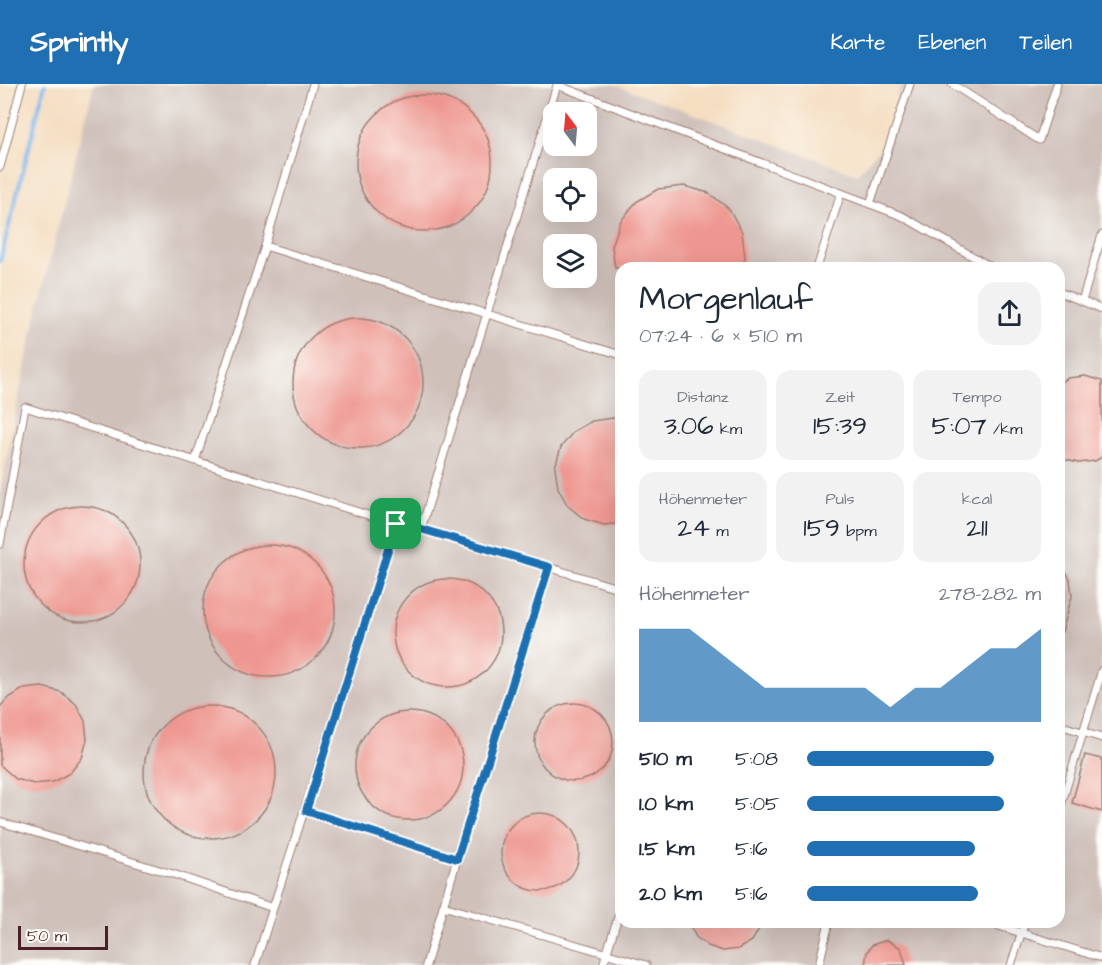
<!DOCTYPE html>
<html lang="de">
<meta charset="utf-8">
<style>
body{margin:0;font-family:"Architects Daughter",sans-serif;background:#f2f2f3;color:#1f2937;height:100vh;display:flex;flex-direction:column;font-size:22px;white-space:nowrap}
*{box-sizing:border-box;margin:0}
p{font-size:20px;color:#747a83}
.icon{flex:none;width:33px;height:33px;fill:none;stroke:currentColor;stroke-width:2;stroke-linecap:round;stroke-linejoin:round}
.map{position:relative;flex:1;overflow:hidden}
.panel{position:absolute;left:615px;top:178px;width:450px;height:666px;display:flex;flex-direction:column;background:#fff;border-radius:18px;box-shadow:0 6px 24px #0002}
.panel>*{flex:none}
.needle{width:39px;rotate:344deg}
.tools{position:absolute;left:543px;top:18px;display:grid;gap:12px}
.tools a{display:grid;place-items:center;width:54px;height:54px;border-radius:12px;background:#fff;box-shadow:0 6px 24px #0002;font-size:30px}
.scale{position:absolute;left:18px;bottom:15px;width:90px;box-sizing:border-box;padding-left:6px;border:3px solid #4a1f2b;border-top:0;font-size:16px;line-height:21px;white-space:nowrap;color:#4a1f2b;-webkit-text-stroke:4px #fdfcf7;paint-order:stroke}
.pin{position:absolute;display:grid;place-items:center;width:51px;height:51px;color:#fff;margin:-26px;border-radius:12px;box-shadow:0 3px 9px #0006}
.round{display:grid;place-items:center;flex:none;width:63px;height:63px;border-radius:18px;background:#f2f2f3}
.headline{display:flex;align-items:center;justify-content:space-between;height:102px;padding:0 24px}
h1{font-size:33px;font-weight:600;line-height:45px}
.metrics{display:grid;grid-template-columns:repeat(3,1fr);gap:9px;height:102px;padding:6px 24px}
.metrics div{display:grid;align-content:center;border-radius:15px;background:#f2f2f3;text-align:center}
.metrics b{font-size:26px;font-weight:600}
.metrics small{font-size:16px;font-weight:400}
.metrics p{font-size:16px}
.chart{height:168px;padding:12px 24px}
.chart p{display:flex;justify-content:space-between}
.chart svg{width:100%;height:108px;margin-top:6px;fill:#1f6fb2;opacity:.7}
ul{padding:0 24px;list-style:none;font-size:20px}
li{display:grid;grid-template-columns:96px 72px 1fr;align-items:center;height:45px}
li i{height:15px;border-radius:8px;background:#1f6fb2}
header{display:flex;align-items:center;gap:36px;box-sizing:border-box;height:84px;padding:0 30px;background:#1f6fb2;color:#fff}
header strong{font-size:28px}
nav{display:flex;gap:33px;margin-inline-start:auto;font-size:21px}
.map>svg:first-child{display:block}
.industrial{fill:#cfc0ba;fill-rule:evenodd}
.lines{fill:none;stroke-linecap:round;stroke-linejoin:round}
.stream{stroke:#76b2e8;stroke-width:4}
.building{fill:#ee9790}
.service-casing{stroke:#9f7e74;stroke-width:9}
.service{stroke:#fff;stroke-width:7}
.route-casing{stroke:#fff;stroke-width:12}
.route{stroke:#1f6fb2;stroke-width:8}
</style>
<header>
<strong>Sprintly</strong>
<nav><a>Karte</a><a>Ebenen</a><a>Teilen</a></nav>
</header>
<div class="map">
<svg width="1102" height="881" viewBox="0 0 1102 881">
<rect width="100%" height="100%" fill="#fdfcf7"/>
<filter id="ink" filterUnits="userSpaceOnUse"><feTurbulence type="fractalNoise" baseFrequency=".0167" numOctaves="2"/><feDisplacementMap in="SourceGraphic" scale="12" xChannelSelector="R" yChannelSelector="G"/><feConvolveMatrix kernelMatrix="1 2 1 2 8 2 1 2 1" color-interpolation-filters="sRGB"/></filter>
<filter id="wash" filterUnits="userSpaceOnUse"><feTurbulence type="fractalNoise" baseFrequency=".008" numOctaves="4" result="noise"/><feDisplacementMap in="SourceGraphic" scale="24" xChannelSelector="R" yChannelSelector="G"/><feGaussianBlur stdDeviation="1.35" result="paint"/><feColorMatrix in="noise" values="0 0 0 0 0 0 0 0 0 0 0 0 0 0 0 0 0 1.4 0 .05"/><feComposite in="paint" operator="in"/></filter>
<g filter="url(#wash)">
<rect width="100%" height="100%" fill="#f4dcbe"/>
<path class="industrial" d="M94 0H613L857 90 886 58 900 0H1102V881H0V411L18 315 39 220ZM554 28H586V62H554ZM554 94H586V128H554ZM554 160H586V194H554ZM621 184H1059V838H621Z"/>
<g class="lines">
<polyline class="stream" points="0,177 45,0"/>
</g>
<g id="blocks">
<g class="building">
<circle cx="424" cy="79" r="68"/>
<polygon points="684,102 709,109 729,125 742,148 745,174 742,184 615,184 612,163 620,138 636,118 658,105"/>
<circle cx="358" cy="299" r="65"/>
<polygon points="1085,292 1102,297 1102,373 1095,377 1078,379 1059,374 1059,299 1068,294"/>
<polygon points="613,334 621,337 621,439 604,441 584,435 568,422 558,404 555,383 561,363 574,347 592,337"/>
<circle cx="82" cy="480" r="58"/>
<circle cx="269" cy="527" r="66"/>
<polygon points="1059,475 1070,495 1072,512 1062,548 1059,548"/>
<circle cx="447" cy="549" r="54"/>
<polygon points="42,603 61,608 76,620 85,637 87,656 82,674 70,689 53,698 34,700 16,695 0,681 0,623 7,615 23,605"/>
<circle cx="574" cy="658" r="39"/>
<circle cx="210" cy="688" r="66"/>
<circle cx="409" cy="682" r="54"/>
<polygon points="1085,671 1102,675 1102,728 1072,719"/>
<circle cx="540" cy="768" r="39"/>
<polygon points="688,838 763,838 752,857 738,865 723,867 708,862 696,853"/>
<polygon points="887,856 901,864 906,881 865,881 867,868 872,861"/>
</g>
</g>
</g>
<g filter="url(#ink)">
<use href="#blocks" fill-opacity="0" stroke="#9f7e74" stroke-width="1.5"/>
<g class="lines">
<g class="service-casing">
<g id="service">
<polyline points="952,0 1039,56 1057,0"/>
<polyline points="0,83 22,0"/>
<polyline points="841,109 902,132 993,184"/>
<polyline points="870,120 910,0"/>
<polyline points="265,162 313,0"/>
<polyline points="1059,208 1102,225"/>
<polyline points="1082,217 1102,151"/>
<polyline points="195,377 265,162 621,271"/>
<polyline points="421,445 557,1 841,109 817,184"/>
<polyline points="0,460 25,323 396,440 421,445 621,505"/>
<polyline points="1059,641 1102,654"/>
<polyline points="306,727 457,775 549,483"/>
<polyline points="1059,728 1102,586"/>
<polyline points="0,738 176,791 273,824 396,440"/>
<polyline points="443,822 646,881"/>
<polyline points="986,838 1102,874"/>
<polyline points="255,881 273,824"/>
<polyline points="426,881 457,775"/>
<polyline points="603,881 621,823"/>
<polyline points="819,881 829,838"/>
<polyline points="1011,881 1025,838"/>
</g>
</g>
<use href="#service" class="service"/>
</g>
</g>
<g class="lines" filter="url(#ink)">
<g class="route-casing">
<polygon id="route" points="396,440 421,445 549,483 457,775 306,727"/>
</g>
<use href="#route" class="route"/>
</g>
</svg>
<div class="tools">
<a><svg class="needle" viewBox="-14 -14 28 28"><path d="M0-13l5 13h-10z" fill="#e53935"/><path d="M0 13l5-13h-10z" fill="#747a83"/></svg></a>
<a><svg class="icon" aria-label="locate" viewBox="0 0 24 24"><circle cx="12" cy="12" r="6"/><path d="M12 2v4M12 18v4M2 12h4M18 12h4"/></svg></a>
<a><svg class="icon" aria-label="layers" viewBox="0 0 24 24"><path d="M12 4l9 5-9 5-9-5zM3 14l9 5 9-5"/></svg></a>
</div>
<div class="scale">50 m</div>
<div class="pin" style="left:396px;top:440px;background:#1e9e55"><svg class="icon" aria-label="arrive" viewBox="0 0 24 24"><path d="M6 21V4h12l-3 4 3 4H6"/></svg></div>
<section class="panel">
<div class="headline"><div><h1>Morgenlauf</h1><p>07:24 · 6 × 510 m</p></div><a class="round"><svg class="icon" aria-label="share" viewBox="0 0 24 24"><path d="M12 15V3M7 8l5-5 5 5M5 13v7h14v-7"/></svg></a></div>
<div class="metrics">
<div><p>Distanz</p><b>3.06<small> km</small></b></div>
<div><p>Zeit</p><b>15:39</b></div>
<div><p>Tempo</p><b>5:07<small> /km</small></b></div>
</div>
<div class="metrics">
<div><p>Höhenmeter</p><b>24<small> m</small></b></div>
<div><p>Puls</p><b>159<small> bpm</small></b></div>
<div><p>kcal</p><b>211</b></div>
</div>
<div class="chart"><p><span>Höhenmeter</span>278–282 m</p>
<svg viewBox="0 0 160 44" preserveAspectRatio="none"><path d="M0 44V6L10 6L20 6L30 14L40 22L50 30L60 30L70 30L80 30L90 30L100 38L110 30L120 30L130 22L140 14L150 14L160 6V44z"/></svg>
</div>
<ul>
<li><b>510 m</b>5:08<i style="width:80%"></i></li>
<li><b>1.0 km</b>5:05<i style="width:84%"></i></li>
<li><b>1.5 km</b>5:16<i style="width:72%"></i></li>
<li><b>2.0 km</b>5:16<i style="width:73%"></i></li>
</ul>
</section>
</div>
